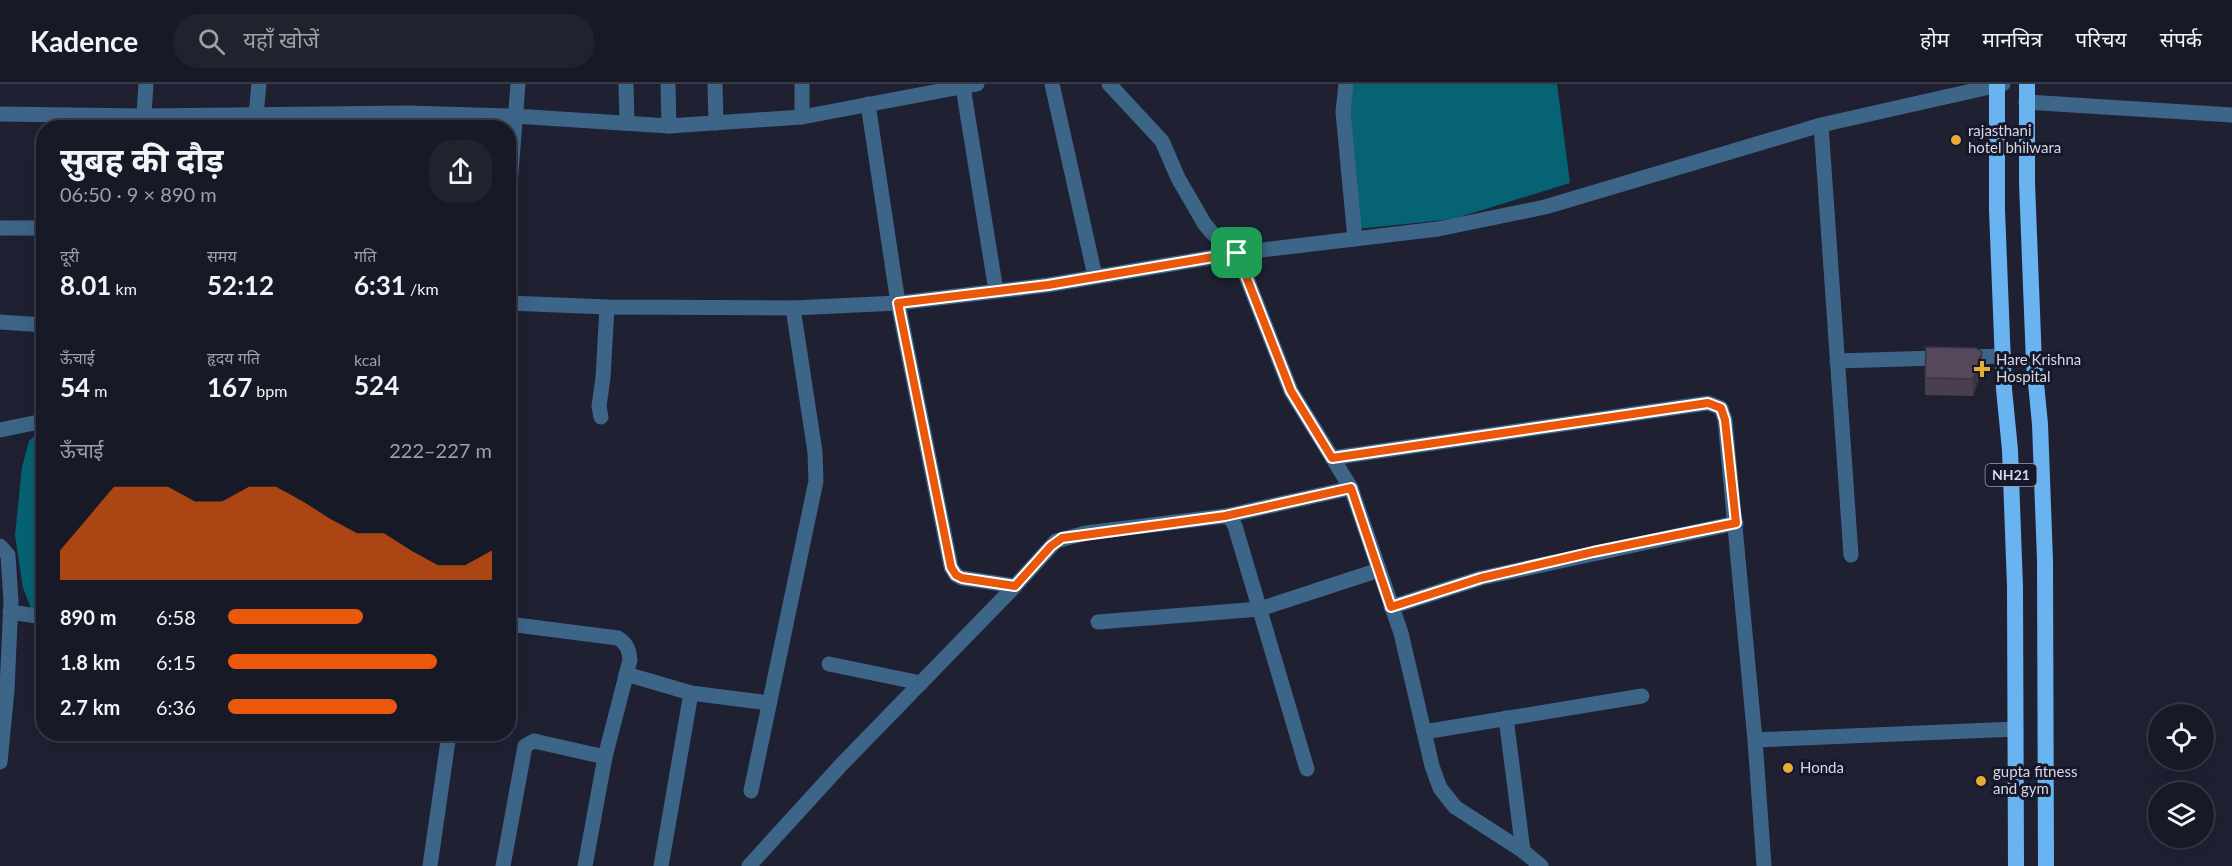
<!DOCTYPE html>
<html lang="hi">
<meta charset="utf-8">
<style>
body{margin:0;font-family:Lato,"Noto Sans Devanagari",sans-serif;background:#20222e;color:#f1f3f6;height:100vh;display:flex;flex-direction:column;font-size:22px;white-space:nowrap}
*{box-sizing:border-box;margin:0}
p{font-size:20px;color:#9ea0a7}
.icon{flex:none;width:33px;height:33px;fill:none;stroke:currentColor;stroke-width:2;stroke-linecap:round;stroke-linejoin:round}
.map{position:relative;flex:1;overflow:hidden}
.side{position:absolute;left:36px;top:36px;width:480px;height:621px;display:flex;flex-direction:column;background:#171926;border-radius:24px;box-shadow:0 6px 24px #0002,0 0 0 2px #363843}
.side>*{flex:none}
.fabs{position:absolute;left:2148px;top:620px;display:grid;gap:12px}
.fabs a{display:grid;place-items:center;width:66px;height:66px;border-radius:50%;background:#171926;box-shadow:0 6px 24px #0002,0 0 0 2px #363843;font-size:30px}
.pin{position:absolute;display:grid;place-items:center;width:51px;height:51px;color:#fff;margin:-26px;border-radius:12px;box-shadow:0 3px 9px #0006}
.round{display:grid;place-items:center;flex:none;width:63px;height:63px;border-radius:24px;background:#20222e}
.head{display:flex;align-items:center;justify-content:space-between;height:102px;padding:0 24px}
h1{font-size:33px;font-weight:700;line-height:45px}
.figures{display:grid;grid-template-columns:repeat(3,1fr);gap:9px;height:102px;padding:6px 24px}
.figures div{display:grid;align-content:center}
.figures b{font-size:26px;font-weight:700}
.figures small{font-size:16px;font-weight:400}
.figures p{font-size:16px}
.chart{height:168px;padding:12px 24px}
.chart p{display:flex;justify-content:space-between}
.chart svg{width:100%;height:108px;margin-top:6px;fill:#ea580c;opacity:.7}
ul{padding:0 24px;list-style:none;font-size:20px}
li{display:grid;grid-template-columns:96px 72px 1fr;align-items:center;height:45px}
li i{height:15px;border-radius:8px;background:#ea580c}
header{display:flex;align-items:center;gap:36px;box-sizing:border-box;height:84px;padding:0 30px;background:#171926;border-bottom:2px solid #363843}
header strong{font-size:28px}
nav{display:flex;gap:33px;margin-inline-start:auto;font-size:21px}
.search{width:420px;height:54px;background:#20222e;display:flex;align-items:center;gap:15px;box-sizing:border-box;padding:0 21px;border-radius:24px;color:#9ea0a7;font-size:22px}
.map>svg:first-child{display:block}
.water{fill:#056373}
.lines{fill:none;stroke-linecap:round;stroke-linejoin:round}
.minor{stroke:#3d6588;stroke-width:15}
.trunk{stroke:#6ab3f1;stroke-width:16}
.wall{fill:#483f4f}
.shaded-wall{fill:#3b3340}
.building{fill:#54495c;stroke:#3b3340;stroke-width:1.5}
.route-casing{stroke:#fff;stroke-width:12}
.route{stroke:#ea580c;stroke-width:8}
.poi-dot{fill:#e7ac36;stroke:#161729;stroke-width:2}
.labels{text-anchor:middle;stroke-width:6;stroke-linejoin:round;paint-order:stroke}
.shield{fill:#161729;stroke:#9c9ead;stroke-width:1.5}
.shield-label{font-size:14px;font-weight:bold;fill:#d6d8e5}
.poi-label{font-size:15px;fill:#d6d8e5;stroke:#161729;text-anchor:start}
</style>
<header>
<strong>Kadence</strong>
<div class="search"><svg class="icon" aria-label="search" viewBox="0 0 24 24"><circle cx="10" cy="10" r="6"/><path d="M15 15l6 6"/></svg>यहाँ खोजें</div>
<nav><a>होम</a><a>मानचित्र</a><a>परिचय</a><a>संपर्क</a></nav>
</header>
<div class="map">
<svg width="2232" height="782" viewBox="0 0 2232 782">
<rect width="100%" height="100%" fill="#1f2133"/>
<g class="water">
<polygon points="1350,0 1557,0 1570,99 1453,135 1357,145 1347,3"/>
<polygon points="43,344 43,530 31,524 23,504 15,451 22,383 29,357"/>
</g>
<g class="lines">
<g class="minor">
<polyline points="626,0 627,39"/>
<polyline points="668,0 669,42"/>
<polyline points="715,0 716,39"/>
<polyline points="1052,0 1095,192"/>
<polyline points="1109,0 1162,57 1178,94 1204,139 1212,149 1237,169 1291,307 1351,404 1401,549 1432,682 1440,704 1455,723 1523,767 1541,782"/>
<polyline points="1346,0 1343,28 1355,155"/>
<polyline points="963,3 996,207"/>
<polyline points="2026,18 2232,31"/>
<polyline points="868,20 898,219 951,483 956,491 962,494 1015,502"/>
<polyline points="0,30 143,32 408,29 514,32 669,42 802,33 977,0"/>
<polyline points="256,31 259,0"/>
<polyline points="802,33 802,0"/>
<polyline points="1821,41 1851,471"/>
<polyline points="143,44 146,0"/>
<polyline points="508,127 518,0"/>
<polyline points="0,144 44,144"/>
<polyline points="508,219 607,223 793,224 898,219 1048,201 1237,169 1438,145 1545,123 1821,41 2003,0"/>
<polyline points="0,238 44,241"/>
<polyline points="1837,277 2003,272"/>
<polyline points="601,333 599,322 603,294 607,223"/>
<polyline points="0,346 44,337"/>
<polyline points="1332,374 1708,319 1721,324 1725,336 1755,656 1764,782"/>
<polyline points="1225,432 1231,435 1235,442 1307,685"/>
<polyline points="0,462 8,471 11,517 7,606 0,678"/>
<polyline points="1391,523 1481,494 1736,439"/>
<polyline points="10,528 44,533"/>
<polyline points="1098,538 1260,525 1379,486"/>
<path d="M508 540 618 554C627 560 629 565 630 576L605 673 585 782"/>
<polyline points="829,580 921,599"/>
<polyline points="626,590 691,609 769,619"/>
<polyline points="1506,634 1523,767"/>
<polyline points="1424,648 1642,612"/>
<polyline points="1755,656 2016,645"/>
<polyline points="751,707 816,397 815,368 793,224"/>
<polyline points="430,782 449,650"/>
<polyline points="503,782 525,662 534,657 605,673"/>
<polyline points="661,782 691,609"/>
<polyline points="749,782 842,680 1015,502 1056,457 1086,449 1225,432 1351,404"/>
</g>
<g class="trunk">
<polyline points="1997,0 1997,126 2004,305 2010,366 2015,503 2016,782"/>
<polyline points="2027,0 2027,99 2034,279 2040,340 2045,476 2046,782"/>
</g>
</g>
<polygon class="wall" points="1982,285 1973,312 1925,311 1925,294"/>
<polygon class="shaded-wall" points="1982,268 1982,285 1973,312 1973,295"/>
<polygon class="building" points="1926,263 1976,264 1982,268 1973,295 1925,294"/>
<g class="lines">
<g class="route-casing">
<polygon id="route" points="1237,169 1291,307 1332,374 1708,319 1721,324 1725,336 1736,439 1593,468 1481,494 1391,523 1351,404 1225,432 1062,454 1051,462 1015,502 962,494 956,491 951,483 898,219 1048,201"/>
</g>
<use href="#route" class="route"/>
</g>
<g class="poi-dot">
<circle cx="1956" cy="56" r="6"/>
<path d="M1979 276h6v6h6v6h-6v6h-6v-6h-6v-6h6z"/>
<circle cx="1788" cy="684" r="6"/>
<circle cx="1981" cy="697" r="6"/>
</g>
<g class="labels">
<rect class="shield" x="1985.5" y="380" width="51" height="22" rx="4.5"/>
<g class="shield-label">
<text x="2011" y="396">NH21</text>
</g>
<g class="poi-label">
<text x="1968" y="52">rajasthani<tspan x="1968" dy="17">hotel bhilwara</tspan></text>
<text x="1996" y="281">Hare Krishna<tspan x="1996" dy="17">Hospital</tspan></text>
<text x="1800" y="689">Honda</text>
<text x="1993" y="693">gupta fitness<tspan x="1993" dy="17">and gym</tspan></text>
</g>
</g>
</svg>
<div class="fabs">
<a><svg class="icon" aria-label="locate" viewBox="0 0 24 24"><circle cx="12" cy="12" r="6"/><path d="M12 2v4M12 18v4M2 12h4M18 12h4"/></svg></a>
<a><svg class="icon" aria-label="layers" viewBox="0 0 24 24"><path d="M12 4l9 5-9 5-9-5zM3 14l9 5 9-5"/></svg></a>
</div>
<div class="pin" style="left:1237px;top:169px;background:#1e9e55"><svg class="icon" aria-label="arrive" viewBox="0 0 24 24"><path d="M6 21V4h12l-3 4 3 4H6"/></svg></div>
<section class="side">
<div class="head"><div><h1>सुबह की दौड़</h1><p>06:50 · 9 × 890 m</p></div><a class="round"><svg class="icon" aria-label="share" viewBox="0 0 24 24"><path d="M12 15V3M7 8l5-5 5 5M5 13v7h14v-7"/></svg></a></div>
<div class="figures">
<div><p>दूरी</p><b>8.01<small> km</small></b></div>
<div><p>समय</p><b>52:12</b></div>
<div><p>गति</p><b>6:31<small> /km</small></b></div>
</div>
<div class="figures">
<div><p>ऊँचाई</p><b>54<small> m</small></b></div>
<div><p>हृदय गति</p><b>167<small> bpm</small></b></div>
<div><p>kcal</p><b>524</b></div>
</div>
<div class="chart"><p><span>ऊँचाई</span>222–227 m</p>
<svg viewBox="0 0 160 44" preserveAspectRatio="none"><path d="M0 44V32L10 19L20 6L30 6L40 6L50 12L60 12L70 6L80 6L90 12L100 19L110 25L120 25L130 32L140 38L150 38L160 32V44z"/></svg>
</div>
<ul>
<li><b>890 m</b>6:58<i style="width:51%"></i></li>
<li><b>1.8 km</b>6:15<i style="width:79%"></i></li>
<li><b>2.7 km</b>6:36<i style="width:64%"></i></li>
</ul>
</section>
</div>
